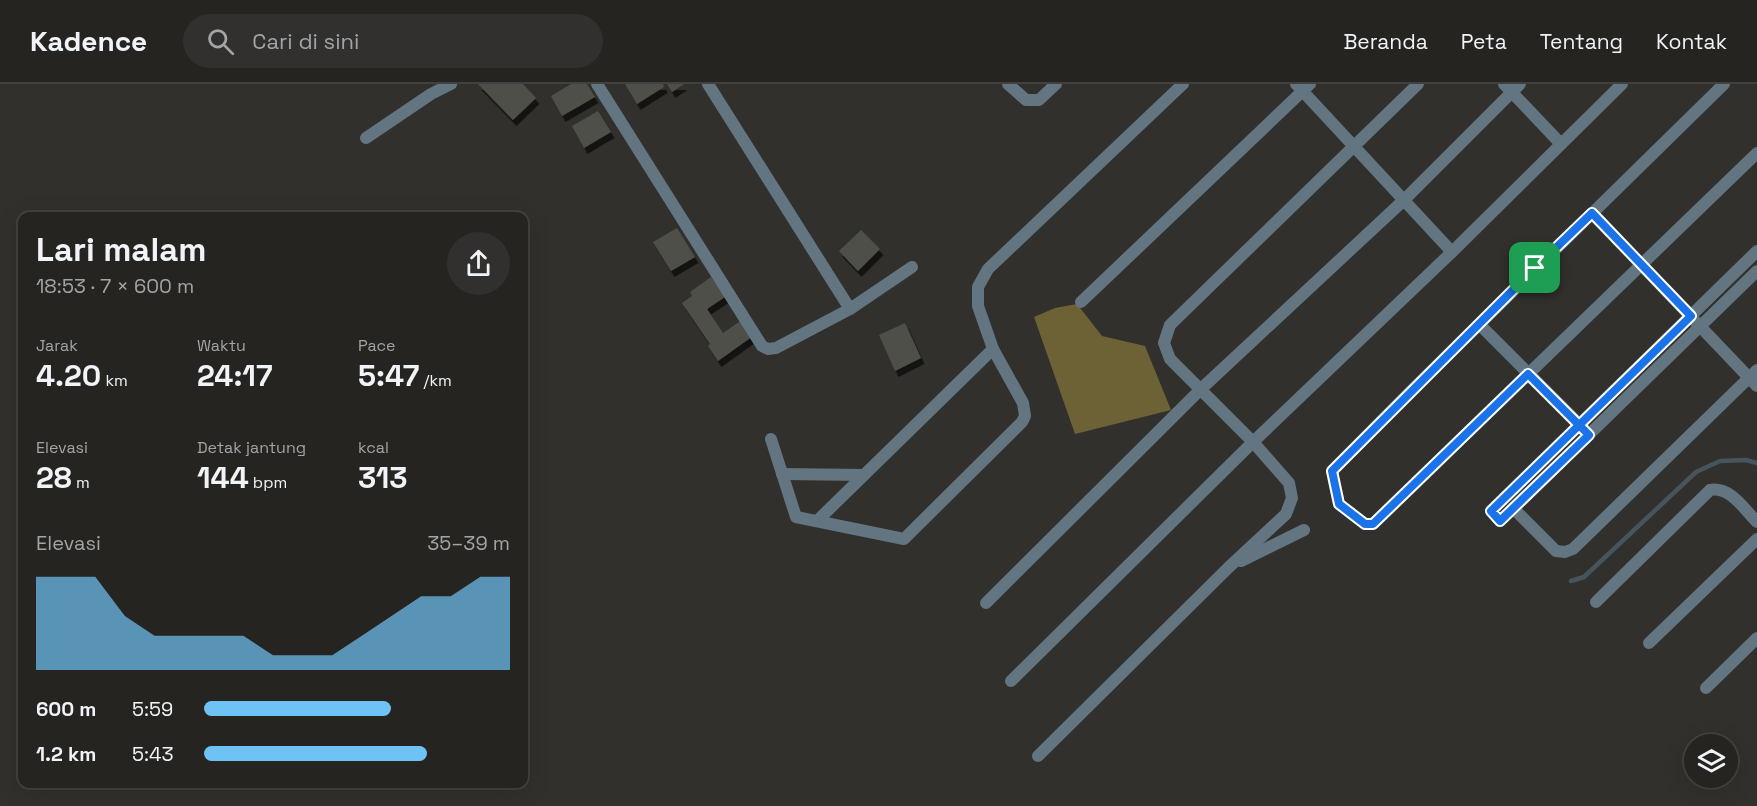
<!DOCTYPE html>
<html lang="id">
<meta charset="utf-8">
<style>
body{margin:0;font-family:"Space Grotesk",sans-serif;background:#31302e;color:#f1f3f6;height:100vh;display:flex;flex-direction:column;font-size:22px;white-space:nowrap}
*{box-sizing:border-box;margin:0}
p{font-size:20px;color:#a3a4a5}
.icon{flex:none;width:33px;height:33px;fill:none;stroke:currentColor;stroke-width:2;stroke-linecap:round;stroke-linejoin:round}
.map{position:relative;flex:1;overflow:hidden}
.details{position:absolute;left:18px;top:128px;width:510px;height:576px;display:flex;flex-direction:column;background:#252421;border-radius:12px;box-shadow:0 6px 24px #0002,0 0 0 2px #42413f}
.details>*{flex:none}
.buttons{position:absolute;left:1684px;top:650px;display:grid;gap:12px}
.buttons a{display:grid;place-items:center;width:54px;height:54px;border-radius:50%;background:#252421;box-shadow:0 6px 24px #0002,0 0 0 2px #42413f;font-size:30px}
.pin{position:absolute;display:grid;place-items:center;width:51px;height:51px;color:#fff;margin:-26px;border-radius:12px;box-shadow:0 3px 9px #0006}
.round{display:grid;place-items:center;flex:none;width:63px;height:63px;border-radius:32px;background:#31302e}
.overview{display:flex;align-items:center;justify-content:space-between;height:102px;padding:0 18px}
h1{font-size:33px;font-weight:700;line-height:45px}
.stats{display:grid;grid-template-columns:repeat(3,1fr);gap:9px;height:102px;padding:6px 18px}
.stats div{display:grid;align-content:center}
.stats b{font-size:30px;font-weight:700}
.stats small{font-size:16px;font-weight:400}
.stats p{font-size:16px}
.chart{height:168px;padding:12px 18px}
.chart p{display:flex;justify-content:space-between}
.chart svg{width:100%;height:108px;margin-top:6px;fill:#6fc2f4;opacity:.7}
ul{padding:0 18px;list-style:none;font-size:20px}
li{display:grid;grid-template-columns:96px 72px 1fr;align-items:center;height:45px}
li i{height:15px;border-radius:8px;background:#6fc2f4}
header{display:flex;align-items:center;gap:36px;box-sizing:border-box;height:84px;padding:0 30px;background:#252421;border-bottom:2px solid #42413f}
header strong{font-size:28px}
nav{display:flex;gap:33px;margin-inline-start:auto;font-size:21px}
.search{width:420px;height:54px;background:#31302e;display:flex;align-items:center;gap:15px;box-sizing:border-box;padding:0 21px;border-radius:33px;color:#a3a4a5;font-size:22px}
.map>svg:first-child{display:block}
.forest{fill:#6d6236}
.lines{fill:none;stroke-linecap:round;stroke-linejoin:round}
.stream{stroke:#46555d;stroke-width:4.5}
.building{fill:#504f4a;filter:url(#shadow)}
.minor{stroke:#627581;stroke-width:12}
.route-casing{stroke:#fff;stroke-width:12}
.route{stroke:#1a73e8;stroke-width:8}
</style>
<header>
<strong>Kadence</strong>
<div class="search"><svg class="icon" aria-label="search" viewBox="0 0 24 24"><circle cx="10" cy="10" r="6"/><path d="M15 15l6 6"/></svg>Cari di sini</div>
<nav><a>Beranda</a><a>Peta</a><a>Tentang</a><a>Kontak</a></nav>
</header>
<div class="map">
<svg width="1757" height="722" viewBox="0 0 1757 722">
<defs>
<filter id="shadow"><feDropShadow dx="3.5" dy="6" stdDeviation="0" flood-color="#0009"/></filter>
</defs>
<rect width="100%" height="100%" fill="#31302c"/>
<polygon class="forest" points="1077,220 1102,252 1145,262 1171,326 1075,350 1034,233 1055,224"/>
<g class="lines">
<polyline class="stream" points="1571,497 1584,493 1696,388 1720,377 1746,376 1757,379"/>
</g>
<g class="building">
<polygon points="478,0 523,0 536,14 513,36"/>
<polygon points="571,0 587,0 595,13 562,32 551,12"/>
<polygon points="625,0 663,0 664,3 637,20"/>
<polygon points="667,0 684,0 672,8"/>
<polygon points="598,27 611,48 584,64 572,42"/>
<polygon points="677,144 695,173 671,187 653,158"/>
<polygon points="861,146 880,165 858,187 839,167"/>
<polygon points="711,193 725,213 707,225 723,249 742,236 753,252 718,277 708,262 710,260 682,219 692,212 690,208"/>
<polygon points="905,239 921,274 895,287 879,251"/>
</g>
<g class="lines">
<g class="minor">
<polyline points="597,0 762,262 768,265 776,264 850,225 912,183"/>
<polyline points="708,0 850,225"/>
<polyline points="1008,0 1026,16 1039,16 1056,0"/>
<polyline points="1296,0 1452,168"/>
<polyline points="1504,0 1561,60"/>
<polyline points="1724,0 1409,309 1332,387 1339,420 1365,440 1373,440 1757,69"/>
<polyline points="366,54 431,10 451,0"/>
<polyline points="1592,129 1757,302"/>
<polyline points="1757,167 1491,427 1500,437 1757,187"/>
<polyline points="1081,218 1310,0"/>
<polyline points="1479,240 1584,345"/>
<polyline points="771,355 796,433 904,455 1022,338 1025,332 1023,319 993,265 978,222 978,203 988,185 1183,0"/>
<polyline points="782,390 864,391"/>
<polyline points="1513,424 1556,467 1565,468 1573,465 1757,286"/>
<polyline points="817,437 993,265"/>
<polyline points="1241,477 1304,446"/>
<path d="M1596 518 1710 406C1730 402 1744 425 1757 438"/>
<polyline points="986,519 1201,305 1404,116 1520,0"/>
<polyline points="1649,559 1757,455"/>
<polyline points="1011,597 1253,358 1452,168 1622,0"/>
<polyline points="1706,604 1757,554"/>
<polyline points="1038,672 1228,484 1286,430 1292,414 1289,399 1253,358 1170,275 1164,259 1170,241 1418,0"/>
</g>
</g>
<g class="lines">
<g class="route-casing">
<path id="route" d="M1535 184 1332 387 1339 420 1365 440H1373L1528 290 1589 351 1500 437 1491 427C1557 362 1624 297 1691 232L1592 129 1535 184"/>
</g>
<use href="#route" class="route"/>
</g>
</svg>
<div class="buttons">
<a><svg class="icon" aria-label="layers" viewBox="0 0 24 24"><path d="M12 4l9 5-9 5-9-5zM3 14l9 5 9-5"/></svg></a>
</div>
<div class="pin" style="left:1535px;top:184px;background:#1e9e55"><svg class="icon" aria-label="arrive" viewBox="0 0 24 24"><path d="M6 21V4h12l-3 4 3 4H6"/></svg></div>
<section class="details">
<div class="overview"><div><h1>Lari malam</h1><p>18:53 · 7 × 600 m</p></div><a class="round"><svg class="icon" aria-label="share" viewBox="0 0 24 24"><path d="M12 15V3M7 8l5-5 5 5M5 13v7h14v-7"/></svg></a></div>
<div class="stats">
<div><p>Jarak</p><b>4.20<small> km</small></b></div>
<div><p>Waktu</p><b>24:17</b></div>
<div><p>Pace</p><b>5:47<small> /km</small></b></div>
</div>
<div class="stats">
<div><p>Elevasi</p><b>28<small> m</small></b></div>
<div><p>Detak jantung</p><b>144<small> bpm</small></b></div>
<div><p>kcal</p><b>313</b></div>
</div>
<div class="chart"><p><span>Elevasi</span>35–39 m</p>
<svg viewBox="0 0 160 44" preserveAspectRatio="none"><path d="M0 44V6L10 6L20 6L30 22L40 30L50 30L60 30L70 30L80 38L90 38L100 38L110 30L120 22L130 14L140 14L150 6L160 6V44z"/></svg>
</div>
<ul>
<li><b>600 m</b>5:59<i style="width:61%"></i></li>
<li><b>1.2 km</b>5:43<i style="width:73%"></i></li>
</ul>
</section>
</div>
